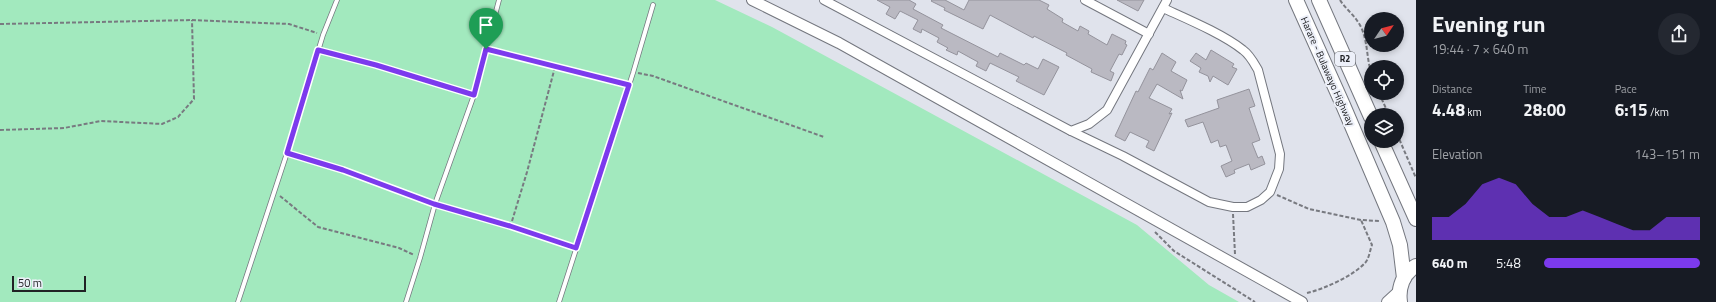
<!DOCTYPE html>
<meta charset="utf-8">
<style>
body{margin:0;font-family:"Titillium Web",sans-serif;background:#242831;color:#f1f3f6;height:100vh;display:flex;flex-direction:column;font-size:15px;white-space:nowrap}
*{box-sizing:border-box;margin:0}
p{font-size:13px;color:#9ea1a6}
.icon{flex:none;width:22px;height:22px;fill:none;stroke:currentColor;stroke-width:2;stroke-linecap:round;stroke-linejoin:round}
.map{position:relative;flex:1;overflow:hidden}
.side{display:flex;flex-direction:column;background:#171b24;width:300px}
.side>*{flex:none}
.needle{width:26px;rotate:55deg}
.controls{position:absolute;left:1364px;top:12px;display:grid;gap:8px}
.controls a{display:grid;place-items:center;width:40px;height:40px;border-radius:50%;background:#171b24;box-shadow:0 2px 6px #0003;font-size:20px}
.scale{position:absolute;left:12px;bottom:10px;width:74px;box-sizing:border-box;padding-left:4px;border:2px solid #212225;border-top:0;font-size:11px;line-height:14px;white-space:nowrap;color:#212225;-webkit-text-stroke:3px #edf0f9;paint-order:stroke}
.pin{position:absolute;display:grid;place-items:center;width:34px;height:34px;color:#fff;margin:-41px -17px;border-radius:50% 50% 50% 0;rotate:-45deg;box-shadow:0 0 4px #0007}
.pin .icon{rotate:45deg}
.round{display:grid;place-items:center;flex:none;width:42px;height:42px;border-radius:21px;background:#242831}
.head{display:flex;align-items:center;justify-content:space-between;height:68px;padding:0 16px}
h1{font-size:22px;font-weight:700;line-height:30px}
.stats{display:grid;grid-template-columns:repeat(3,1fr);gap:6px;height:68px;padding:4px 16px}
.stats div{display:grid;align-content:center}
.stats b{font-size:17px;font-weight:700}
.stats small{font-size:11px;font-weight:400}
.stats p{font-size:11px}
.chart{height:112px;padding:8px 16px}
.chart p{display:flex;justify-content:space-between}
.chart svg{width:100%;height:72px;margin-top:4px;fill:#7c3aed;opacity:.7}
ul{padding:0 16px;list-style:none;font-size:13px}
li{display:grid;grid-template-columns:64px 48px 1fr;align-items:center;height:30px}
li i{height:10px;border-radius:5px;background:#7c3aed}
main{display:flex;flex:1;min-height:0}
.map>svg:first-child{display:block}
.green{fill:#a2e9be}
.building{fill:#bab9c2;stroke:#94939c}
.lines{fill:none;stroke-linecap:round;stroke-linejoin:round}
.service-casing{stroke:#74777f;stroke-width:5.5}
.minor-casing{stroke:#74777f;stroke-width:10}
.tertiary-casing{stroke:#74777f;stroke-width:12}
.trunk-casing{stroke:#74777f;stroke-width:16}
.path{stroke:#787a80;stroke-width:2;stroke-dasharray:4 2;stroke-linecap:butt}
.service{stroke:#fff;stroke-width:4}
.minor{stroke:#fff;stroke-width:8}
.tertiary{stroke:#fff;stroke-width:10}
.trunk{stroke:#fff;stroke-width:14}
.route-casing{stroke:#fff;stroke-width:8}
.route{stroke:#7c3aed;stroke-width:5}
.labels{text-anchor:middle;stroke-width:4;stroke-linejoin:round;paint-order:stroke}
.shield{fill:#edf0f9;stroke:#5e6065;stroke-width:1}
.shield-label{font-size:9px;font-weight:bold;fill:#212225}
.street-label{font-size:10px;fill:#212225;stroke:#edf0f9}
</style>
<main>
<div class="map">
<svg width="1416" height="302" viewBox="0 0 1416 302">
<rect width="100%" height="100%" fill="#e0e3ec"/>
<polygon class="green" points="0,0 715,0 772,27 1137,225 1209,285 1239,302 0,302"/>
<g class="building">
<polygon points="877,0 909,0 916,4 913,9 943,25 941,28 998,57 1000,53 1024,65 1026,63 1038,69 1043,59 1059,67 1044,95 1016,81 1019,77 990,63 986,71 976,66 978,62 958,51 957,55 946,50 948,48 937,42 939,38 922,29 921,33 913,29 918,20 900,11 895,19 886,14 890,7"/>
<polygon points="932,0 945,0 964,10 969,0 1039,0 1049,5 1047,9 1063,19 1062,22 1078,31 1080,26 1089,31 1088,34 1107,45 1112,34 1126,41 1125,44 1127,45 1122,55 1119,54 1110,71 1114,73 1111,81 1091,72 1092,69 1066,55 1067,53 1034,36 1033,38 990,15 983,29 944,10 945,8 931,1"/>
<polygon points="1117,0 1144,0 1138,11"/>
<polygon points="1211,50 1234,64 1232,67 1237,69 1228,85 1213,76 1210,82 1208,76 1199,72 1201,68 1190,61 1196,53 1206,60"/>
<polygon points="1162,53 1176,62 1171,71 1187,80 1182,91 1180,90 1183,99 1157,84 1149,98 1172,109 1169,114 1172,113 1154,151 1146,147 1149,141 1130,132 1125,141 1115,136 1136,91 1138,92 1150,68 1153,70"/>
<polygon points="1249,89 1255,106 1249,108 1260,140 1252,143 1258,158 1262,156 1265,164 1251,170 1249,164 1234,170 1235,173 1226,177 1221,166 1232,161 1226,145 1220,147 1218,140 1211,143 1203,122 1188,127 1185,120 1219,108 1217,100"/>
</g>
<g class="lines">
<g class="service-casing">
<g id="service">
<polyline points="287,153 343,170 435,204 510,226 576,248"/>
<polyline points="238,302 287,153 323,35 337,0"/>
<polyline points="406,302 420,258 435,204 474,95 499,0"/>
<polyline points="559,302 633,73 653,5"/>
</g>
</g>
<g class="minor-casing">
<g id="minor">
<polyline points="824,0 1071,131 1089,124 1107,110 1167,0"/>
<polyline points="1085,0 1149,34"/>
<path d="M1071 131 1123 156 1209 202 1233 207H1247L1261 200 1270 192 1279 169 1280 154 1258 70C1254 63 1250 55 1243 50 1223 34 1187 19 1163 8"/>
</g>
</g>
<g class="tertiary-casing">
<g id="tertiary">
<polyline points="752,0 839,43 1302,302"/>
<polyline points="1387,302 1399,291"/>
</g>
</g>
<g class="trunk-casing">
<g id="trunk">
<polyline points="1296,0 1343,105 1393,222 1400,245 1404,278"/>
<polyline points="1319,0 1371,117"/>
<polyline points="1381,141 1416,219"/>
<path d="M1400 302C1398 288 1403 273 1416 266"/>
</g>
</g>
<g class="path">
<path d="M1340 0C1345 8 1353 14 1358 22 1368 36 1366 56 1371 72"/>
<polyline points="0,24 192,20 289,24 317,33"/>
<polyline points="325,51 376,65 469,94"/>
<polyline points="491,51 623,84"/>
<polyline points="638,73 653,76 824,137"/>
<polyline points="1379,93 1389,115"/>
<polyline points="0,130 64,128 101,121 162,124 178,117 194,99 192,20"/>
<polyline points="1397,134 1416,178"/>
<polyline points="1277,195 1309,209 1361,220 1380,221"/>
<polyline points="280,196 318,227 399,248 414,255"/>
<polyline points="1233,214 1235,254"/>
<polyline points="512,221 527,172 555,67"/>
<polyline points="1155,232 1174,251 1255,302"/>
<path d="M1307 293C1324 289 1353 276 1365 263 1369 259 1370 250 1372 245L1361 220"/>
</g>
<use href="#service" class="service"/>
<use href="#minor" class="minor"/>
<use href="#tertiary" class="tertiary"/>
<use href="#trunk" class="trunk"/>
</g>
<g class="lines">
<g class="route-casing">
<polygon id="route" points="486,49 629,85 576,248 510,226 434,204 343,170 287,153 318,50 376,65 474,95"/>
</g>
<use href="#route" class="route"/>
</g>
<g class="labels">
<rect class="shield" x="1335" y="52" width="20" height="14" rx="3"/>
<g class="shield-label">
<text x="1345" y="62">R2</text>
</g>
<g class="street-label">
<text transform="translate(1328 71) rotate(66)" y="4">Harare - Bulawayo Highway</text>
</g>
</g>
</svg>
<div class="controls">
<a><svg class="needle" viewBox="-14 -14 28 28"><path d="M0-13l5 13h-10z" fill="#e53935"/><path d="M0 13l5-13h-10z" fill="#9ea1a6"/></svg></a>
<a><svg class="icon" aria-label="locate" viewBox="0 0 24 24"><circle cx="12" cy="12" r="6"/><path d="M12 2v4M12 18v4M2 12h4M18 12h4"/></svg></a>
<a><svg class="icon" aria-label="layers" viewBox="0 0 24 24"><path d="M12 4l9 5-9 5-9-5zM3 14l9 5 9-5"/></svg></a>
</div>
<div class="scale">50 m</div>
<div class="pin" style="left:486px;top:49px;background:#1e9e55"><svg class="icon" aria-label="arrive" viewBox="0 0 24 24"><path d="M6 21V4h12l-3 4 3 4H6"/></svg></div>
</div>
<section class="side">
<div class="head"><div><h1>Evening run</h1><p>19:44 · 7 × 640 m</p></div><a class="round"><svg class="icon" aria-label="share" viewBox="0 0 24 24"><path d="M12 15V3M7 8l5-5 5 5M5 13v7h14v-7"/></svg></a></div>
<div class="stats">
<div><p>Distance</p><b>4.48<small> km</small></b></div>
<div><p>Time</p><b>28:00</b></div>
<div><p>Pace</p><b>6:15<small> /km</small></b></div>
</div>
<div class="chart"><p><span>Elevation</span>143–151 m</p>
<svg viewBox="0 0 160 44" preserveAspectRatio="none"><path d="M0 44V30L10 30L20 22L30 10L40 6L50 10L60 22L70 30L80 30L90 26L100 30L110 34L120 38L130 38L140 30L150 30L160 30V44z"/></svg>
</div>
<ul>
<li><b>640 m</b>5:48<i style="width:100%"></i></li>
</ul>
</section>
</main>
